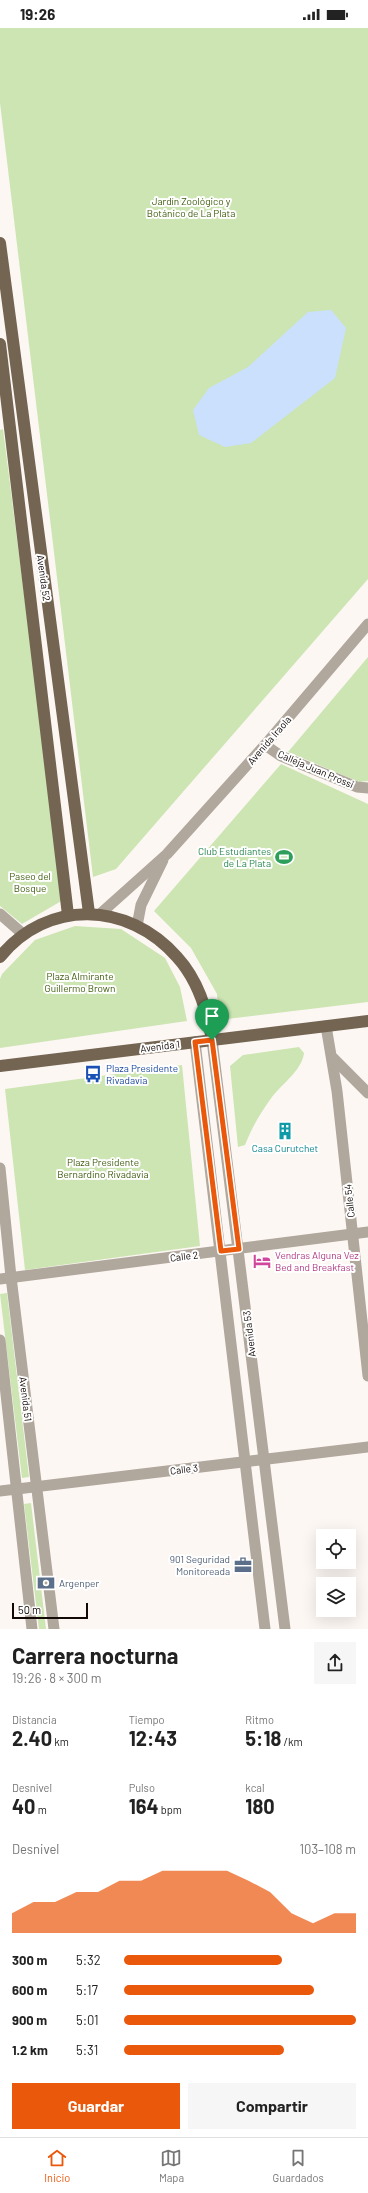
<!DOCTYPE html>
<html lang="es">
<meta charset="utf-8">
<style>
body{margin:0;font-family:Barlow,sans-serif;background:#f6f6f6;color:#222;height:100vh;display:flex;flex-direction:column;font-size:15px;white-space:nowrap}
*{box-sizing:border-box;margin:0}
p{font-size:13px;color:#767676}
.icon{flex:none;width:22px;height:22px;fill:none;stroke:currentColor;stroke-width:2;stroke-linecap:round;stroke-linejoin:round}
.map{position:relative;height:1601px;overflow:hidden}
.side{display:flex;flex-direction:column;background:#fff;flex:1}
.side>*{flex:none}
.buttons{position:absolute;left:316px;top:1501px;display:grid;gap:8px}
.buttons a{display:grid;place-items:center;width:40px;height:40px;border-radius:0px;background:#fff;box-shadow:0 4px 16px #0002;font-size:20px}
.scale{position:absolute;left:12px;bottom:10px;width:76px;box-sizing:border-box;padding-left:4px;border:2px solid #120805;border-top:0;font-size:11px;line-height:14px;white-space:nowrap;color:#120805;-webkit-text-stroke:3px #fff;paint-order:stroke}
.pin{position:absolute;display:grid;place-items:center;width:34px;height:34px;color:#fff;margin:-41px -17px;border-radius:50% 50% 50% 0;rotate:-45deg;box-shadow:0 0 4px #0007}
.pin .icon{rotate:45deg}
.round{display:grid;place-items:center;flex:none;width:42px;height:42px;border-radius:0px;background:#f6f6f6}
.headline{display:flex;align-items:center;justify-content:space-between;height:68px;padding:0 12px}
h1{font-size:22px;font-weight:700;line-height:30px}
.metrics{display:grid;grid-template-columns:repeat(3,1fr);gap:6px;height:68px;padding:4px 12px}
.metrics div{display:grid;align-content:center}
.metrics b{font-size:20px;font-weight:700}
.metrics small{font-size:11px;font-weight:400}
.metrics p{font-size:11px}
.chart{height:112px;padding:8px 12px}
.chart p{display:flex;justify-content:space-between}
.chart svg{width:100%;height:72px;margin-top:4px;fill:#ea580c;opacity:.7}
.action{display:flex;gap:8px;margin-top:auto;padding:8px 12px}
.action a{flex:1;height:46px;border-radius:0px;background:#ea580c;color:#fff;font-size:16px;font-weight:700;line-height:46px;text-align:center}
.action a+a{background:#f6f6f6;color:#222}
ul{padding:0 12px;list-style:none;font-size:13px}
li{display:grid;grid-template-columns:64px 48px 1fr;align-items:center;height:30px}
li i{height:10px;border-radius:5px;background:#ea580c}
.status{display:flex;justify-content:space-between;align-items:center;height:28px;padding:0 20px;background:#fff;direction:ltr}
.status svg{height:11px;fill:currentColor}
.tabs{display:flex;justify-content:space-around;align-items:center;height:56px;border-top:1px solid #e0e0e0;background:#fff;font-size:11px;color:#767676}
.tabs a{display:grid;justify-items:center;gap:2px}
.tabs .active{color:#ea580c}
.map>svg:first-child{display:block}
.green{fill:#cce5b2}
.water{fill:#cae0fd}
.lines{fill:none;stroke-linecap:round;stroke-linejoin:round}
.minor{stroke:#b0a79d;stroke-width:11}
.major{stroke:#746552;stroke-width:12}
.route-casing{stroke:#fff;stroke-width:8}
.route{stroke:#ea580c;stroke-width:5}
.labels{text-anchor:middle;stroke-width:4;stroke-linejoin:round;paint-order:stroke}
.park-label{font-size:10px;fill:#3e5b0c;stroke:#fff}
.street-label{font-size:10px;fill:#120805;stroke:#fff}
.leisure-label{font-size:10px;fill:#27864d;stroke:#fff;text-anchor:end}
.transit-label{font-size:10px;fill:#164399;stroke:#fff;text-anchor:start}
.culture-label{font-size:10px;fill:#0d838f;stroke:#fff}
.hotel-label{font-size:10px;fill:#b23c85;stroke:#fff;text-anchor:start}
.service-label{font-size:10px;fill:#4e5e75;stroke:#fff;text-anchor:end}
</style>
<div class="status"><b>19:26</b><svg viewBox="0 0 49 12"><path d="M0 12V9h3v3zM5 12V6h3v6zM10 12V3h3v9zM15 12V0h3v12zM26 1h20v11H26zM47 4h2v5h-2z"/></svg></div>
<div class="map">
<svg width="368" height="1601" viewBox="0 0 368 1601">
<rect width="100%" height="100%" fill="#fdf7f4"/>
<g class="green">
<polygon points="0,0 368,0 368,551 116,841 93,849 0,75"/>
<polygon points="3,401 63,872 22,896 0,878 0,402"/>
<polygon points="368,629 368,753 359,754 288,724"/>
<polygon points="281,736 368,776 368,974 219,992 217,966 191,920 154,883"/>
<polygon points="75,898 121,901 165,930 180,959 187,993 0,1020 0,951 2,946 35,912"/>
<path d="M299 1019 304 1025C302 1042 283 1055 272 1069 261 1084 252 1099 245 1117L238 1119 230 1038 243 1027Z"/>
<polygon points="182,1037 200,1218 25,1242 5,1061"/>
<polygon points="7,1265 29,1449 22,1450 0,1266"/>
<polygon points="31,1475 46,1601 39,1601 24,1476"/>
</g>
<polygon class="water" points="331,282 346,300 335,350 251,415 225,419 199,407 193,382 209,360 248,339 308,284"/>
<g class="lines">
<g class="minor">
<polyline points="265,717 281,728 357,759 368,760"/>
<polyline points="0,886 23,906"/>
<polyline points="100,886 167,826 265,717 368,596"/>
<polyline points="137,898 141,877 163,832"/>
<polyline points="326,998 337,1063 368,1348"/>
<polyline points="212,1012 285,1601"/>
<polyline points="195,1014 265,1601"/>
<polyline points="333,1030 368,1065"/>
<polyline points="0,1140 11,1249 54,1601"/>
<polyline points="0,1251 368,1204"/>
<polyline points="0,1312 32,1601"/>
<polyline points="0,1463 368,1419"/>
</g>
<g class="major">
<polyline points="0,215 89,885"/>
<polyline points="0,316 68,887"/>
<path d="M0 929C47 871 128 873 177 929 198 952 207 981 212 1012"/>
<polyline points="0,1038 368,993"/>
</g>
</g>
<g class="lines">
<g class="route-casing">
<polygon id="route" points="212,1012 239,1221 221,1223 195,1014"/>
</g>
<use href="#route" class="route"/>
</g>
<defs>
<g id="stadium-bare" transform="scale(1.38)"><path d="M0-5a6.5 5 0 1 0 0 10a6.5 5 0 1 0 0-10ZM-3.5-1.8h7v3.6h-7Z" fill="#2e9e5b" stroke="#fff" stroke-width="2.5" paint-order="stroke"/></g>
<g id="bus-bare" transform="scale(1.38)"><path d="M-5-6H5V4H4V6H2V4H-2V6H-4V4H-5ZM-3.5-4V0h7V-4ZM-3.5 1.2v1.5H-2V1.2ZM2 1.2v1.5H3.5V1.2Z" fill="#1a4fb4" stroke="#fff" stroke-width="2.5" paint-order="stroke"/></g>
<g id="building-bare" transform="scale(1.38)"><path d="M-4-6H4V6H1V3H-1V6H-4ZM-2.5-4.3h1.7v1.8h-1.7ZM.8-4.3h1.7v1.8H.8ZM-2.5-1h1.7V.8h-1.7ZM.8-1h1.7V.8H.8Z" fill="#0f9aa8" stroke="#fff" stroke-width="2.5" paint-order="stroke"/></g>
<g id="hotel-bare" transform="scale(1.38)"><path d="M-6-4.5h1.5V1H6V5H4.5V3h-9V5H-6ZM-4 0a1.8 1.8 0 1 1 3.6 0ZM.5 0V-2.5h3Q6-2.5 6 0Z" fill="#d1479c" stroke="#fff" stroke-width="2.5" paint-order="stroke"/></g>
<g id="office-bare" transform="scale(1.38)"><path d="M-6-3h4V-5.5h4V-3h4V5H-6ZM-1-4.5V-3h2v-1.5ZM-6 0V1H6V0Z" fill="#5c6f8a" stroke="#fff" stroke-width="2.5" paint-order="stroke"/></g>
<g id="bank-bare" transform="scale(1.38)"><path d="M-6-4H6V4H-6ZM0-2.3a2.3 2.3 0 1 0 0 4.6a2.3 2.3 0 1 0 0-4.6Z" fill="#5c6f8a" stroke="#fff" stroke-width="2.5" paint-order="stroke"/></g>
</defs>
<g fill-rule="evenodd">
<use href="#stadium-bare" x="284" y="829"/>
<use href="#bus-bare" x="93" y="1046"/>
<use href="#building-bare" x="285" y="1103"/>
<use href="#hotel-bare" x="262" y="1233"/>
<use href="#office-bare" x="243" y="1537"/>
<use href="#bank-bare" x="46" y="1555"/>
</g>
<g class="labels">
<g class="park-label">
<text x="191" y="177">Jardín Zoológico y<tspan x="191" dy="12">Botánico de La Plata</tspan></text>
<text x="30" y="852">Paseo del<tspan x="30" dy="12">Bosque</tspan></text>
<text x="80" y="952">Plaza Almirante<tspan x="80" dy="12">Guillermo Brown</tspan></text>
<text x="103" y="1138">Plaza Presidente<tspan x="103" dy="12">Bernardino Rivadavia</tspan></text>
</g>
<g class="street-label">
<text transform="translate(44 550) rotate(82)" y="4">Avenida 52</text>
<text transform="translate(269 712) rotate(-49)" y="4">Avenida Iraola</text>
<text transform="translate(316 741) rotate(23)" y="4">Calleja Juan Prossi</text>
<text transform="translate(160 1018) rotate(-7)" y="4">Avenida 1</text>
<text transform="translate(349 1173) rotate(-96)" y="4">Calle 54</text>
<text transform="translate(184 1228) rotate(-7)" y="4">Calle 2</text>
<text transform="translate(249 1306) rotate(-97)" y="4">Avenida 53</text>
<text transform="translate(26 1371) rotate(83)" y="4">Avenida 51</text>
<text transform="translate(184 1441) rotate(-7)" y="4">Calle 3</text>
</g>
<g class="leisure-label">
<text x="271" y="827">Club Estudiantes<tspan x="271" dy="12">de La Plata</tspan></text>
</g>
<g class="transit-label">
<text x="106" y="1044">Plaza Presidente<tspan x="106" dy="12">Rivadavia</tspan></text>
</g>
<g class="culture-label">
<text x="285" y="1124">Casa Curutchet</text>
</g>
<g class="hotel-label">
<text x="275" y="1231">Vendras Alguna Vez<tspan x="275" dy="12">Bed and Breakfast</tspan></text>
</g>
<g class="service-label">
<text x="230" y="1535">901 Seguridad<tspan x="230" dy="12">Monitoreada</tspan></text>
<text x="59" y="1559" text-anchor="start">Argenper</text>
</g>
</g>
</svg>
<div class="buttons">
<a><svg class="icon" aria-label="locate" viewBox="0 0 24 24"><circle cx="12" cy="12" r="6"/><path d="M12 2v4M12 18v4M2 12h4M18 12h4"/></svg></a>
<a><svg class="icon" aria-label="layers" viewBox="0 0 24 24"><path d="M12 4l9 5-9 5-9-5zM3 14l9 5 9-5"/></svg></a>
</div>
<div class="scale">50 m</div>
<div class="pin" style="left:212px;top:1012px;background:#1e9e55"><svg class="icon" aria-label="arrive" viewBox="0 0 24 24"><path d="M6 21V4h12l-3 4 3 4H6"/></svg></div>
</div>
<section class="side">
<div class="headline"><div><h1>Carrera nocturna</h1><p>19:26 · 8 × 300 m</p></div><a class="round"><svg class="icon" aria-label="share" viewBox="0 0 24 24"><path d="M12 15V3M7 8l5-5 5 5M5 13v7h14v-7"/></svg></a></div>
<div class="metrics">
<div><p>Distancia</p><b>2.40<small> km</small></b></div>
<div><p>Tiempo</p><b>12:43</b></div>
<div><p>Ritmo</p><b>5:18<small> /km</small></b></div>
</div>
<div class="metrics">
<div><p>Desnivel</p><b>40<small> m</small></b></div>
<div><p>Pulso</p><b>164<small> bpm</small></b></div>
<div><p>kcal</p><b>180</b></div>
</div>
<div class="chart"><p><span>Desnivel</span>103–108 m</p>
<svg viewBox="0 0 160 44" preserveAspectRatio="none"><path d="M0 44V32L10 25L20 25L30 19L40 19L50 12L60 12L70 6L80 6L90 6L100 6L110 12L120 19L130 32L140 38L150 32L160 32V44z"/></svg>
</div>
<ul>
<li><b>300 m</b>5:32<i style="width:68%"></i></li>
<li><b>600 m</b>5:17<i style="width:82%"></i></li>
<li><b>900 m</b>5:01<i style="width:100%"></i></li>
<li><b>1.2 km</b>5:31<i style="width:69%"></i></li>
</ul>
<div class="action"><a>Guardar</a><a>Compartir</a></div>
</section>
<nav class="tabs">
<a class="active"><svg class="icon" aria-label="home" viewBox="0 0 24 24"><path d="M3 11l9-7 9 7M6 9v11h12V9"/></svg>Inicio</a>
<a><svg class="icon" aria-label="map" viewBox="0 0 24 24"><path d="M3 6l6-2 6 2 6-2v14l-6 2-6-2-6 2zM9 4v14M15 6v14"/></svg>Mapa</a>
<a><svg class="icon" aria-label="saved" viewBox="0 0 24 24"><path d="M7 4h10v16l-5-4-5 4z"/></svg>Guardados</a>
</nav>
